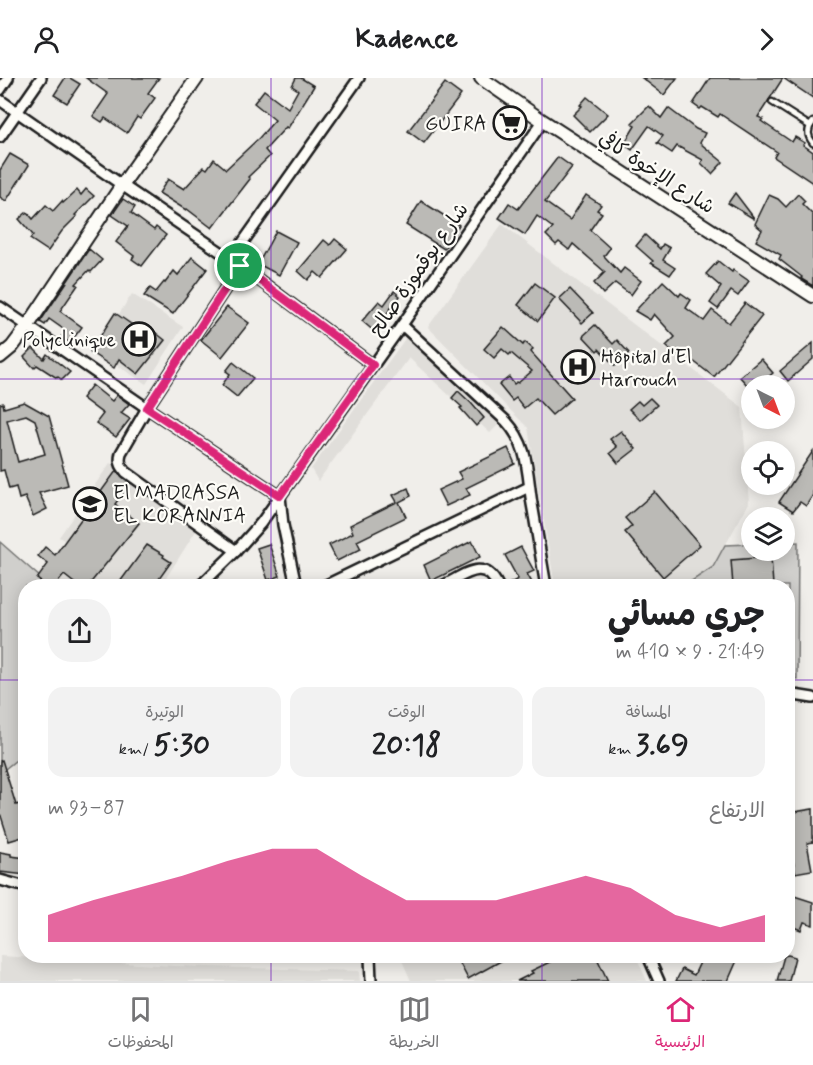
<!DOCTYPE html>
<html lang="ar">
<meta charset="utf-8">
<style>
body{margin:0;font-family:Mynerve,"Playpen Sans Arabic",sans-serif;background:#f2f2f2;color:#202124;direction:rtl;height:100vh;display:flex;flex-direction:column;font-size:22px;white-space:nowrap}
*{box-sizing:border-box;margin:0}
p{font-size:20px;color:#757577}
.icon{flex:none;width:33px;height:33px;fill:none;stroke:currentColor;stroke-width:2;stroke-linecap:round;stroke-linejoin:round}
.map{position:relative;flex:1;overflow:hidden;direction:ltr}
.drawer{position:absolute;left:18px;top:501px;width:777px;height:384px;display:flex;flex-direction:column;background:#fff;border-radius:24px;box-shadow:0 3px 15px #0003;direction:rtl}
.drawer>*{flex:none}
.needle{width:39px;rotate:138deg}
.controls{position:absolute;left:741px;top:297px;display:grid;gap:12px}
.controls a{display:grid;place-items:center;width:54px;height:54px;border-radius:50%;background:#fff;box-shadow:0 3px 15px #0003;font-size:30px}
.pin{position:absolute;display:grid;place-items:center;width:51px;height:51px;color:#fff;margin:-26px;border:3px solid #fff;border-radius:50%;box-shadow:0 2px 6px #0007}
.round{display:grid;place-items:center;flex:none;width:63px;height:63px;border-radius:24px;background:#f2f2f2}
.head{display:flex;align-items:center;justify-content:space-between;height:102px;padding:0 30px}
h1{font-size:33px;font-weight:700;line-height:45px}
.stats{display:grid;grid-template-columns:repeat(3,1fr);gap:9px;height:102px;padding:6px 30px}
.stats div{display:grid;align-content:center;border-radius:15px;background:#f2f2f2;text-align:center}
.stats b{font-size:30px;font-weight:700}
.stats small{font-size:16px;font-weight:400}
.stats p{font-size:16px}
.chart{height:168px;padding:12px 30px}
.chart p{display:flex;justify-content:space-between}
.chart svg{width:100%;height:108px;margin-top:6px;fill:#db2777;opacity:.7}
header{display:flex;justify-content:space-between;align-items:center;height:78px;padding:0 30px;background:#fff;font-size:27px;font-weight:700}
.tab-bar{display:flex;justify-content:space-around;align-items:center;height:84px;border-top:2px solid #e0e0e0;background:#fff;font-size:16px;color:#757577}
.tab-bar a{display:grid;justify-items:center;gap:3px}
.tab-bar .selected{color:#db2777}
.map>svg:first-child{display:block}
.built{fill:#e0deda}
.green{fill:#d0cfcc;stroke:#767674;stroke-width:1.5}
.building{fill:#bbbab6;stroke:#1c1c1c;stroke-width:1.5;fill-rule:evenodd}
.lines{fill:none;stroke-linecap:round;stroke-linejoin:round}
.lane-casing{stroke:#1c1c1c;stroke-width:9}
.street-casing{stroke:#1c1c1c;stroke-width:14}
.secondary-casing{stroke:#1c1c1c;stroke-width:16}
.lane{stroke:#fdfcf7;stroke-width:4.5}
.street{stroke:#fdfcf7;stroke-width:9}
.secondary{stroke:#fdfcf7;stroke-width:12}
.route-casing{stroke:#fff;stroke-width:12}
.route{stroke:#db2777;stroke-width:8}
.grid{fill:none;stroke:#7b2cbf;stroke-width:1.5;stroke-opacity:0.55}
.labels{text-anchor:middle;stroke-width:4.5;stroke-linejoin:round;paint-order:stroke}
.poi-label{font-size:20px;fill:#1c1c1c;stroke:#fdfcf7;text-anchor:end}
.street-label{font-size:20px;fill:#1c1c1c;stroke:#fdfcf7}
</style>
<header><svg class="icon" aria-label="forward" viewBox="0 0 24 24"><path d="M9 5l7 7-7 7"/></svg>Kadence<svg class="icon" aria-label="person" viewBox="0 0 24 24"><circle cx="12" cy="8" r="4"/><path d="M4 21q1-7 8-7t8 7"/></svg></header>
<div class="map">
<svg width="813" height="903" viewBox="0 0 813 903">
<rect width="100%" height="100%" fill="#f0eeea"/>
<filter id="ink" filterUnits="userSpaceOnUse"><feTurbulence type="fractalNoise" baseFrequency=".0167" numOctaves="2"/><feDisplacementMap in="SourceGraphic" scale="12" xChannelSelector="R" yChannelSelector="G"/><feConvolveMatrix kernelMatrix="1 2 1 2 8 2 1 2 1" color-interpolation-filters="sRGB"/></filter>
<g filter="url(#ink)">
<g class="built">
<polygon points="502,146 742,329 749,425 713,489 684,508 555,508 528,350 428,249"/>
<polygon points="132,216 183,249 146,306 95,273"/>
<polygon points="407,258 501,344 490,355 409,280 318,403 311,391"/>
<polygon points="110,385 199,448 161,508 50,508 44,503 70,466 59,459"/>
<polygon points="0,878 174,888 359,893 360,903 0,903"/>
<polygon points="400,878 636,878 647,903 411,903"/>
</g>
<g class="green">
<polygon points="0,464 50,508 26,508 25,679 15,683 0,695"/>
<polygon points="798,464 797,601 788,600 788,508 684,508 713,489 725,467 751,466 752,472 784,472 785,465"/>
</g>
<g class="building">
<polygon points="65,0 70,0 80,6 67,25 54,17"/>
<polygon points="86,0 159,0 148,15 155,20 140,41 137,39 127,55 105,40 102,44 93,38 108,16"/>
<polygon points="296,0 301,0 314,8 288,50 286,49 265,72 270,78 248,99 250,101 212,150 187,131 186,132 159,115 168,101 184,111 204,89 207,91 214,81 226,91 259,60 275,42 254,25 264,12 288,30 298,12 292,8"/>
<polygon points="642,0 677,0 664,17"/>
<polygon points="710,0 813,0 813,20 783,0 758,39 763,41 761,43 792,64 795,59 805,65 803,67 813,74 813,105 774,79 777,74 720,36 718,39 702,29 700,31 693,26"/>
<polygon points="445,5 461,17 424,65 408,53"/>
<polygon points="587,19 608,36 590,54 573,37 582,28 580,27"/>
<polygon points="649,28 661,40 668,30 696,51 705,55 700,65 723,84 712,96 701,85 703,82 677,68 672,75 657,65 663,58 649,48 632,72 624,66 635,48 632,45"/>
<polygon points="10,76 29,87 6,123 0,119 0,92"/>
<polygon points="558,79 572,89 545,124 570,142 586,117 601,127 597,132 602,135 590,152 610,170 604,178 620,195 624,190 641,203 631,217 615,205 603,216 594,205 605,194 573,166 569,172 559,164 556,167 546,157 553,150 537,138 525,157 499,140 509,125 518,131"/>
<polygon points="86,111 94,118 75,137 77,138 62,153 48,173 30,161 33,157 19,141 27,134 33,141 46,127 53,133 62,123 63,125 77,112 81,117"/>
<polygon points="735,115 754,140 754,141 728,125"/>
<polygon points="798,116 805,123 802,126 813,137 813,208 803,202 801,200 802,199 779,181 781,177 756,163 762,152 755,146 769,117 778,121 786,129"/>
<polygon points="123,121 135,129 131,135 154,152 156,149 166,157 142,188 132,181 134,178 116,164 128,148 112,137"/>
<polygon points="421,123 459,147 444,171 406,147"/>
<polygon points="276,153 297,164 279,197 258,186"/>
<polygon points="645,157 660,171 663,166 670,170 663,182 675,190 670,197 651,185 653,183 636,168"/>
<polygon points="335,161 347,171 322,200 315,194 308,202 298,193 324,162 330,167"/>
<polygon points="89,171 102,182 91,194 89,192 76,206 78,207 60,233 82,249 70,265 61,259 66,253 49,241 45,247 40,244"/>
<polygon points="192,179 207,191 173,236 144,218 150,210 156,214 164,204 165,205 174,193 178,197"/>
<polygon points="718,183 732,194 733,192 749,203 738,218 731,213 718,231 710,225 721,209 706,196"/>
<polygon points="663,203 679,218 681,215 691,222 686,230 704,243 712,232 729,245 745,225 762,238 714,299 684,276 680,281 666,268 675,259 654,236 650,242 635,233"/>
<polygon points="535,205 555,220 538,243 518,227"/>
<polygon points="570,211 593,235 582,245 559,221"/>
<polygon points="394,213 400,218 379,246 381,248 376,255 362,243 379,223 384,227"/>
<polygon points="227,229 249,245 222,279 201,262"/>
<polygon points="115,235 147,257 151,251 165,262 138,296 119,281 114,290 90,274"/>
<polygon points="595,247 613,266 617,262 629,275 615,288 599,271 597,273 583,258"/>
<polygon points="503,249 523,267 525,264 533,271 531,274 572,320 552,337 536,320 524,330 516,320 512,323 499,307 509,299 514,306 517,304 518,305 532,293 511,275 509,277 502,271 494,280 484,271"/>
<polygon points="813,265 813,281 788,303 780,293"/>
<polygon points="33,270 44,281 47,276 70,294 62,302 58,299 57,300 37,287 34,290 24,279"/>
<polygon points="761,281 773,295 758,308 748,308 740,299"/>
<polygon points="233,284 253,300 237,319 222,307 230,296 226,293"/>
<polygon points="92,307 112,323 117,317 129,326 121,335 130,341 116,359 96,345 103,336 82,320"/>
<polygon points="458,313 471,325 484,340 476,348 460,330 462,329 452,320"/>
<polygon points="650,320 657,327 640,342 629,331 638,323 642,327"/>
<path d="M24 324 49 338 68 407 39 415 47 431 33 438 25 419 19 421 16 409 9 411 4 392 0 393V326L3 325 4 330ZM26 337 35 342 45 376 18 384 7 342Z"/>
<polygon points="621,353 636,371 618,385 610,375 617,369 610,361"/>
<polygon points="508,370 515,386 466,410 470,417 446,428 438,412 462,401 458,394"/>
<polygon points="813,373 813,417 806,428 800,424 793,433 779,424"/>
<polygon points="116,393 130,405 115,426 139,445 88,508 78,508 64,497 55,508 47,508 37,501 48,486 38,478 45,469 55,477"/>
<polygon points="408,410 411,418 399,424 406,439 357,463 361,471 337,483 329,467 353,455 350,447 397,424 393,417"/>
<polygon points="655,414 700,467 663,499 625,454 632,448 625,440"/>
<polygon points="472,463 480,479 431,503 424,487"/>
<polygon points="269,466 280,498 268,502 257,470"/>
<polygon points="147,467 164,477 163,479 171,484 154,508 117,508"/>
<polygon points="521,469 534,493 527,496 534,508 505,508 518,501 505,477"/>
<polygon points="771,479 773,507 733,508 731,482"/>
<polygon points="2,682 16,727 19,726 26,746 26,758 9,763 0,735 0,683"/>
<polygon points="813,731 813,764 807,765 812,792 795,795 788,748 788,735"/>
<polygon points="0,774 11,776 11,778 26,780 26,797 0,794"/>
<polygon points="788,816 813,824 813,847 804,844 801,852 788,847"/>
<polygon points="788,877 795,879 789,903 777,903 784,878"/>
<polygon points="456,878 510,878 468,901"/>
<polygon points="562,878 596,878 608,903 517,903 533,895 531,893"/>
<polygon points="703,878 739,878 728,903 676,903 682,891 694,897"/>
</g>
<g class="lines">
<g class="lane-casing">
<g id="lane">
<polyline points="772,24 810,48"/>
<path d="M813 44C807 51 807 58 813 65"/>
</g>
</g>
<g class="street-casing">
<g id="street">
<polyline points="0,12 8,0"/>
<polyline points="0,22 122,107 231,181 373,287"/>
<polyline points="0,59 41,0"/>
<polyline points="231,181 359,0"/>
<polyline points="0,229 147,330 280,418"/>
<path d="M402 247 506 343C529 368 527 395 532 426 537 453 541 481 546 508"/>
<polyline points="280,418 283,447 296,508"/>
<path d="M236 473 126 394C120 387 119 383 121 375L147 330 240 188"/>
<polyline points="200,508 236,473 261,445 402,247 543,43"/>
<polyline points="324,508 529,409"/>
<path d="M442 508C464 498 484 478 498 508"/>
<polyline points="788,616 813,620"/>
<polyline points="0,802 26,809"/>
<polyline points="370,878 371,903"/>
<polyline points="648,878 659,903"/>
</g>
</g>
<g class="secondary-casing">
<g id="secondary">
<polyline points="481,0 543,43 813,218"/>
<polyline points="0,279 12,269 27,249 122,107 197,0"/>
</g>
</g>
<use href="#lane" class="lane"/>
<use href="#street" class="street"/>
<use href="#secondary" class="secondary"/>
</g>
</g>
<g class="lines" filter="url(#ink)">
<g class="route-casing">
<polygon id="route" points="240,188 373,287 280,418 147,330"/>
</g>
<use href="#route" class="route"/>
</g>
<path class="grid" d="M271 0V508M542 0V508M0 301H813M0 602H26M788 602H813M271 878V903M542 878V903"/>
<defs>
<g id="supermarket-ring" transform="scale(1.725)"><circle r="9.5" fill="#fdfcf7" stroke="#1c1c1c" stroke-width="1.5"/><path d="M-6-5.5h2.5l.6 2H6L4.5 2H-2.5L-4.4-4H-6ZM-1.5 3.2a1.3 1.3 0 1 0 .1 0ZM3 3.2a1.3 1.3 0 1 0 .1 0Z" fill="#1c1c1c"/></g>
<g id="hospital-ring" transform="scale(1.725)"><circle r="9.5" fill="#fdfcf7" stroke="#1c1c1c" stroke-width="1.5"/><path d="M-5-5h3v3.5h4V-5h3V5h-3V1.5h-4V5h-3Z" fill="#1c1c1c"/></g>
<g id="school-ring" transform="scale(1.725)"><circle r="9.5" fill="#fdfcf7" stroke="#1c1c1c" stroke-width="1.5"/><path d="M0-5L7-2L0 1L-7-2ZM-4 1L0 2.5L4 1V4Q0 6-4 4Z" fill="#1c1c1c"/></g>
</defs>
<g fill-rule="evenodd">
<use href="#supermarket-ring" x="510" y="45"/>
<use href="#hospital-ring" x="139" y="261"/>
<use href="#hospital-ring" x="578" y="289"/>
<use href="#school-ring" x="90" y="426"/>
</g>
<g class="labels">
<g class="poi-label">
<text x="487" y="52">GUIRA</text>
<text x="116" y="268">Polyclinique</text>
<text x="601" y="285" text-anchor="start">Hôpital d'El<tspan x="601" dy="23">Harrouch</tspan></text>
<text x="113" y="421" text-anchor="start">El MADRASSA<tspan x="113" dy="23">EL KORANNIA</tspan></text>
</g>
<g class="street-label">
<text transform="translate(657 94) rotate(33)" y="7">شارع الإخوة كافي</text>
<text transform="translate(418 191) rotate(-55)" y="7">شارع بوقموزة صالح</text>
</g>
</g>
</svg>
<div class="controls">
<a><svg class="needle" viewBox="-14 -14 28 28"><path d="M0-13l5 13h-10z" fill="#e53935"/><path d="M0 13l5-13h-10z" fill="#757577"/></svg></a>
<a><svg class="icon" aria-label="locate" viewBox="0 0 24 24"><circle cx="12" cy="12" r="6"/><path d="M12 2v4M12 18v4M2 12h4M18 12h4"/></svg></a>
<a><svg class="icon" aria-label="layers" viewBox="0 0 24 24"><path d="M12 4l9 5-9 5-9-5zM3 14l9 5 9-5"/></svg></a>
</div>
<div class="pin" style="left:240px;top:188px;background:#1e9e55"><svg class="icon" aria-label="arrive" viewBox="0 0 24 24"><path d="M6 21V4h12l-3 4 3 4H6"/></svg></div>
<section class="drawer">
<div class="head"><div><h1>جري مسائي</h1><p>21:49 · 9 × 410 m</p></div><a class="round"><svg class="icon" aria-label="share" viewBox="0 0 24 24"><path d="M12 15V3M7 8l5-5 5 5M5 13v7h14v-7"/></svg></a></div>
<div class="stats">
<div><p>المسافة</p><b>3.69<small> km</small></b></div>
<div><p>الوقت</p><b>20:18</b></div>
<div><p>الوتيرة</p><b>5:30<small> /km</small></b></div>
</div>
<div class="chart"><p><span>الارتفاع</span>87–93 m</p>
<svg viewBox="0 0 160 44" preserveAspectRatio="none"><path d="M0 44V33L10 27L20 22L30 17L40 11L50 6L60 6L70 17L80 27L90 27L100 27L110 22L120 17L130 22L140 33L150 38L160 33V44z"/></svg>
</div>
</section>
</div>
<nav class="tab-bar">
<a class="selected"><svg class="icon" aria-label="home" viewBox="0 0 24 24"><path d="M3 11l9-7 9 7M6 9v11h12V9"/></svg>الرئيسية</a>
<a><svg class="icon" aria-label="map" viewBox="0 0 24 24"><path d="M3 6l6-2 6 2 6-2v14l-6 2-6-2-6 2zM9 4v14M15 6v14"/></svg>الخريطة</a>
<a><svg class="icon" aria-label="saved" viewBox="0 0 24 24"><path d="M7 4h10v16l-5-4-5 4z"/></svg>المحفوظات</a>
</nav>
